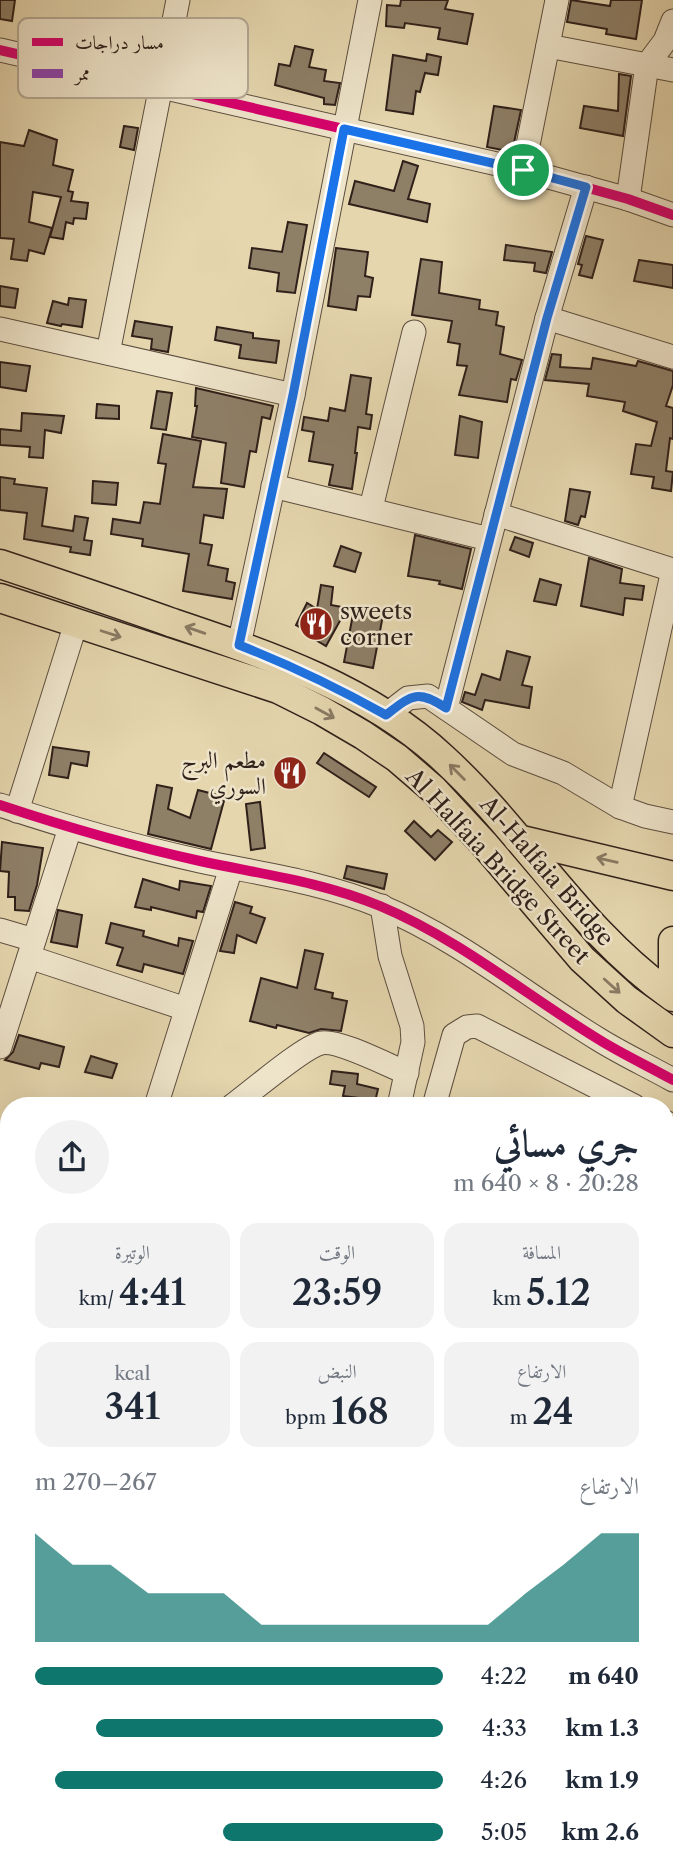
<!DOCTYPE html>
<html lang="ar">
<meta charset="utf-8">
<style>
body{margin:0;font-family:"Libre Caslon Text",Amiri,serif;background:#f2f2f3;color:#1f2937;direction:rtl;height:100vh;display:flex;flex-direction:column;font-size:26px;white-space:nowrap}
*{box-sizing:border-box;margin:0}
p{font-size:23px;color:#747a83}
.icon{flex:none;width:38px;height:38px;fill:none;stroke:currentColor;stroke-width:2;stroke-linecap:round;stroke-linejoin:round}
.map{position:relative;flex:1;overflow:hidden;direction:ltr}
.sheet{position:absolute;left:0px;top:1097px;width:674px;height:779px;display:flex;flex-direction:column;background:#fff;border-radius:28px 28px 0 0;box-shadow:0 7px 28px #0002;direction:rtl}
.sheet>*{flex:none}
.pin{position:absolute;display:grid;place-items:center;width:60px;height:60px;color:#fff;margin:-30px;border:4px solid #fff;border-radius:50%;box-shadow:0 2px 7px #0007}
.round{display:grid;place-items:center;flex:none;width:74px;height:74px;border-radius:37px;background:#f2f2f3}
.overview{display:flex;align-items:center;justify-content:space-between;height:119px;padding:0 35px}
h1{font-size:38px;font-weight:600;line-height:52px}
.figures{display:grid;grid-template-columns:repeat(3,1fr);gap:10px;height:119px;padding:7px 35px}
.figures div{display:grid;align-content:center;border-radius:18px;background:#f2f2f3;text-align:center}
.figures b{font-size:35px;font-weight:600}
.figures small{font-size:19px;font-weight:400}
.figures p{font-size:19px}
.chart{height:196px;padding:14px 35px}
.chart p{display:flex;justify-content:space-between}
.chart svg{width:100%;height:126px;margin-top:7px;fill:#0f766e;opacity:.7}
ul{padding:0 35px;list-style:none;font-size:23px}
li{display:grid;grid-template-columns:112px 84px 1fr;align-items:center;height:52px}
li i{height:18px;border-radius:9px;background:#0f766e}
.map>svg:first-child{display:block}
.building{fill:#8e7f67;stroke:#2f201a;stroke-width:2}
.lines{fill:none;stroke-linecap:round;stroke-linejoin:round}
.minor-casing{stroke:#5c4e3f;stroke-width:25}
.major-casing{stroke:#2f201a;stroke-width:31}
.minor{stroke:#eee4ca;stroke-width:23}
.major{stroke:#e5d6ae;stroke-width:28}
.quiet{stroke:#8e44ad;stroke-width:9;stroke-dasharray:18 9;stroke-linecap:butt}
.cycleway-casing{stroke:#eee4ca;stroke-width:15}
.cycleway{stroke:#d6006c;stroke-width:10}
.oneway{stroke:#8a7b64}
.route-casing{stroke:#fff;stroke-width:14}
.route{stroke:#1a73e8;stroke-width:9}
.labels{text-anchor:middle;stroke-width:5;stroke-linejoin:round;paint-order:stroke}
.poi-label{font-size:23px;fill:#2f201a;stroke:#eee4ca;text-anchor:start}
.street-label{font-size:23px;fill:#2f201a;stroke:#eee4ca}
.key{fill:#eee4ca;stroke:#b5a995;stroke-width:2}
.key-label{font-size:19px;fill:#2f201a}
</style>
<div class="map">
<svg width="673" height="1875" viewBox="0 0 673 1875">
<rect width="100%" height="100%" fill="#e5d6ae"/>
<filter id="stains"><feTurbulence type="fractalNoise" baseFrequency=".00286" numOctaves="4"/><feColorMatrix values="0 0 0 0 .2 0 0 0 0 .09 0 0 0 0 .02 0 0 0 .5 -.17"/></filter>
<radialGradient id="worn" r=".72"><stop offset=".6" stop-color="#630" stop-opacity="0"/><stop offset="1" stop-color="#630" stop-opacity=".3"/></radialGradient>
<g class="building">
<polygon points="0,0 15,0 12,21 0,19"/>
<polygon points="401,0 448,0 445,9 473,14 467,44 438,39 440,28 405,23 404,28 386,26 387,5 400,6"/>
<polygon points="571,0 610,6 611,0 642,0 636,39 606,34 607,29 567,22"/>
<polygon points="295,46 313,50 309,67 326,70 324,81 340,83 335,105 324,104 324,98 275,85 279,64 290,66"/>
<polygon points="427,54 441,57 438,75 425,73 420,92 416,91 413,114 386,110 393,55 426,61"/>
<polygon points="619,74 631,76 623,136 580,128 584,106 618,111"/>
<polygon points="494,106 521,110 512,152 487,147"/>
<polygon points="124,126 138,128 134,150 120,147"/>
<polygon points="29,130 57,140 53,165 73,170 68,191 73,192 71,201 88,203 86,219 74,218 73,224 66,222 63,239 50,237 61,197 33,192 29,222 52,228 44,254 29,250 27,261 11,259 14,239 0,238 0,142 24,146"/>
<polygon points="403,161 418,166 408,199 430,204 427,222 349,204 355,181 394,191"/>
<polygon points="288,222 307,225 295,293 277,291 279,273 249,268 252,248 282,252"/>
<polygon points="586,236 603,240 592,278 579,275 582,265 578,264"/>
<polygon points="506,245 552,252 546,273 534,271 535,263 504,260"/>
<polygon points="336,248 368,252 365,276 373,278 370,297 358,296 356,310 328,306"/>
<polygon points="421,259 442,262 439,293 480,300 479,309 498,312 496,325 504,327 500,354 522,360 516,380 511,379 507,402 459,395 467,366 457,365 460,344 448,342 452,321 412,315"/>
<polygon points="639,260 673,265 673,288 634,281"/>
<polygon points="0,286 18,289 15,308 0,306"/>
<polygon points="69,298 86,300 82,327 62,324 61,326 47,323 53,301 68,305"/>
<polygon points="135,321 172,327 168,352 151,349 152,339 132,336"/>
<polygon points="217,327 253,333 253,338 279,341 276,363 239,358 241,345 215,340"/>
<polygon points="552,354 561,355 560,367 591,369 593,358 636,366 638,361 673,371 673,385 666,406 673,408 673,439 670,438 666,471 673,472 671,491 652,488 654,477 631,474 636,444 651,446 657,422 623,411 625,402 587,396 589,384 545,380"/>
<polygon points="0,362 30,366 26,391 0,387"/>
<polygon points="351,375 371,378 366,414 372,415 370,429 358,427 355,453 357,453 352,489 329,485 333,465 309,461 314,432 302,430 304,417 328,421 330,408 345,411"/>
<polygon points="196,388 273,406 270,419 262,417 256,452 250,451 244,487 221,483 226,443 192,437 197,406 195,406"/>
<polygon points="157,391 172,393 166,430 151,428"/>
<polygon points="97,404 119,406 119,419 96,418"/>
<polygon points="22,413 64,416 61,433 45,430 43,458 29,457 30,447 0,445 0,429 21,431"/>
<polygon points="460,416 482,422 478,458 455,455"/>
<polygon points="163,434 201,441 193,487 227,489 223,518 204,515 200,543 212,545 208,565 228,569 226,581 235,583 232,599 183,591 189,554 142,546 143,539 111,534 113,519 140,523 144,502 160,504 166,464 158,463"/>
<polygon points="0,477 15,479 14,484 47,488 42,526 73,531 75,516 88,518 84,540 92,541 90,555 70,552 71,547 24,539 27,513 0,510"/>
<polygon points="93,481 118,483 116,505 92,503"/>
<polygon points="570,489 590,492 585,517 581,516 578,525 565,521"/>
<polygon points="415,535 471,549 462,589 439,584 440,581 408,576"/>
<polygon points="515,537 533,543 529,557 510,550"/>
<polygon points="341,546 361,553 355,572 334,566"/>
<polygon points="589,558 622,569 620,583 644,586 642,600 625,598 623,615 581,606"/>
<polygon points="540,579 561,585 556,605 534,601"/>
<polygon points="321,585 333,587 331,605 347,608 326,646 314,639 316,636 296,625 307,603 317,609"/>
<polygon points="354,609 383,615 373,668 344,662"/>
<polygon points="507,651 530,657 522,685 532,687 529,708 485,700 482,710 462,702 465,692 475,695 482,674 500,680"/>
<polygon points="53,747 89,752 87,766 71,763 68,778 49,775"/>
<polygon points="324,753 376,787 369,797 317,763"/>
<polygon points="157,785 172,788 168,809 190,818 198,790 225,797 211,849 148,834"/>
<polygon points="260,802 265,848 251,850 246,804"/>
<polygon points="414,821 431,837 438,830 452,842 435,860 405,831"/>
<polygon points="2,842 43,848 37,885 29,911 15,910 15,897 8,897 9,872 0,871"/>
<polygon points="347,866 387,874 384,889 344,878"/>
<polygon points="143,879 179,890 180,881 211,886 203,912 197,911 196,918 151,907 151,910 135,907"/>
<polygon points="235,902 252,907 250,913 265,918 256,943 237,935 234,953 220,951"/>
<polygon points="58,910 82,915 77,947 51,942"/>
<polygon points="111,923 144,931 143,936 178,946 179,938 193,941 183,974 144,964 142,972 117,965 123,948 106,943"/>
<polygon points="305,950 323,954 315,989 333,993 332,998 347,1001 341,1031 321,1029 309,1033 277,1025 276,1028 250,1021 261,978 297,988"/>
<polygon points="19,1035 64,1047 59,1067 41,1063 39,1069 5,1060 13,1052"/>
<polygon points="91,1056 117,1064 112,1078 85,1072"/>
<polygon points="332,1071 358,1074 357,1084 378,1089 374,1106 359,1102 360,1098 343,1096 345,1086 330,1084"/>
</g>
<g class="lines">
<g class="minor-casing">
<g id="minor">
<polyline points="548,46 673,70"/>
<polyline points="0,50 523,170 628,199 673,215"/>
<polyline points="523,170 557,0"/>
<polyline points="628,199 647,65 665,41 673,21"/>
<polyline points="547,318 673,357"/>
<polyline points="0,329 293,395"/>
<polyline points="108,353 178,0"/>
<polyline points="273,486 489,539"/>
<polyline points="371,508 414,332"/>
<polyline points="496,514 673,570"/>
<polyline points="239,645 293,395 370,0"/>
<polyline points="446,708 547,318 586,187"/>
<polyline points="386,715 408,698 428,696 513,754 563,773 620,807 645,816 673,822"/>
<path d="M0 805C66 827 132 846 200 861 261 874 323 882 380 906 459 939 526 995 598 1039 622 1054 648 1066 673 1080"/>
<polyline points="620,807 673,570"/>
<polyline points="17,811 76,623"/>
<polyline points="382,906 390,956 412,1026 413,1042 399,1106"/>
<polyline points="0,930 34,940"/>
<polyline points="29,957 186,1009"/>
<polyline points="0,1047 70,828"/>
<polyline points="156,1106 231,868"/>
<path d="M232 1106C250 1093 303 1047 321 1043 338 1039 389 1066 407 1073"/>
<polyline points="434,1106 454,1035 467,1027 477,1026 634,1106"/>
<polyline points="665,1122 673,1126"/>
<polyline points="0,1163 6,1143"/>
<polyline points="0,1228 9,1230"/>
<polyline points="0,1350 9,1353"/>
<polyline points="0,1478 9,1480"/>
<polyline points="665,1502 673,1505"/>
<polyline points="0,1575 9,1546"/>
<polyline points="0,1640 9,1640"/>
<polyline points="665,1766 673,1760"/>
<polyline points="282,1867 307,1875"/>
<polyline points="59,1875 61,1867"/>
<polyline points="203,1875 206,1867"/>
<polyline points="460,1875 462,1867"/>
</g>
</g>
<g class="major-casing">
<g id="major">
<path d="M0 564C57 583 114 602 170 622 265 654 368 688 443 758 526 834 579 931 673 997"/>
<polyline points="0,598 278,689 322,711 363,735 397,758 433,789 485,845 582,959 627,1000 673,1033"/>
<polyline points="518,839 673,876"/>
<polyline points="673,941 673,968"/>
</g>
</g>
<use href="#minor" class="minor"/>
<use href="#major" class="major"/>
<polyline class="quiet" points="0,1822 9,1824"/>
<g class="cycleway-casing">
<g id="cycleway">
<polyline points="0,50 523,170 628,199 673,215"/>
<path d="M0 805C66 827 132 846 200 861 261 874 323 882 380 906 459 939 526 995 598 1039 622 1054 648 1066 673 1080"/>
</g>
</g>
<use href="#cycleway" class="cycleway"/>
</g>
<defs><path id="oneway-shaft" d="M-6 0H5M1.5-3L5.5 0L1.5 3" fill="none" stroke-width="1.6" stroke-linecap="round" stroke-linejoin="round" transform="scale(1.75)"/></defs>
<g class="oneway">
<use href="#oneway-shaft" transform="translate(195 630) rotate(-161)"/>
<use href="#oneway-shaft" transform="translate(111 634) rotate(18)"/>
<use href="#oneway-shaft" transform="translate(325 713) rotate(29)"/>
<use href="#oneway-shaft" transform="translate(457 772) rotate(-135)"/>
<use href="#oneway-shaft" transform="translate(607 860) rotate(-167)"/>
<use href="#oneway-shaft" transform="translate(612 986) rotate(42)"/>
</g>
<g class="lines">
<g class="route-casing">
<path id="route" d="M344 129 523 170 586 187 547 318 446 708C417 689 412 695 386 715 338 688 290 665 239 645L293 395Z"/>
</g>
<use href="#route" class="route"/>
</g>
<defs>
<g id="restaurant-disc" transform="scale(1.75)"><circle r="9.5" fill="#8f2418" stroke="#eee4ca"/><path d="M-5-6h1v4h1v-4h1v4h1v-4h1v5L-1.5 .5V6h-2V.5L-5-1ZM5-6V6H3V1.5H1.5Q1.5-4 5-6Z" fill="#fff"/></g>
</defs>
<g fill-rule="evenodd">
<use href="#restaurant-disc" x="316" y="624"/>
<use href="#restaurant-disc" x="290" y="773"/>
</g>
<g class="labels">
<g class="poi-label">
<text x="340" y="619">sweets<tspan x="340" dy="26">corner</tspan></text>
<text x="266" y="768" text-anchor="end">مطعم البرج<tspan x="266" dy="26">السوري</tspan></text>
</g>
<g class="street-label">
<text transform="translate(498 866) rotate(47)" y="8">Al Halfaia Bridge Street</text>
<text transform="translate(547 871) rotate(49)" y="8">Al-Halfaia Bridge</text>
</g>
</g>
<rect x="18" y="18" width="230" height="80" rx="10" class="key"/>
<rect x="32" y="38" width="31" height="8" fill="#d6006c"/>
<rect x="32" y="69" width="31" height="9" fill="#8e44ad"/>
<g class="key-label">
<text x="75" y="49">مسار دراجات</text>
<text x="75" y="80">ممر</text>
</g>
<rect width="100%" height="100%" filter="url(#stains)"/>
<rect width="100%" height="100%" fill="url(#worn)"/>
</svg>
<div class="pin" style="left:523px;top:170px;background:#1e9e55"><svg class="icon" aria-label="arrive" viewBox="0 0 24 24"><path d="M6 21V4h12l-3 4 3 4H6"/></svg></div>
<section class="sheet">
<div class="overview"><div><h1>جري مسائي</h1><p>20:28 · 8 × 640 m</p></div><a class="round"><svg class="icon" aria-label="share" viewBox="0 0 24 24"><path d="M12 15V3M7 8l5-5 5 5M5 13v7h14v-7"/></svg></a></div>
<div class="figures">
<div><p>المسافة</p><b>5.12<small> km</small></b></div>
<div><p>الوقت</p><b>23:59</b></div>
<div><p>الوتيرة</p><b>4:41<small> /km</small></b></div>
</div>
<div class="figures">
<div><p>الارتفاع</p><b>24<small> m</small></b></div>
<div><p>النبض</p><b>168<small> bpm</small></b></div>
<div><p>kcal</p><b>341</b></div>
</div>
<div class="chart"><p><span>الارتفاع</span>267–270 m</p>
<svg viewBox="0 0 160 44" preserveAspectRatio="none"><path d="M0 44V6L10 17L20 17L30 27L40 27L50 27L60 38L70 38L80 38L90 38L100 38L110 38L120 38L130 27L140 17L150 6L160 6V44z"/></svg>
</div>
<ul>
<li><b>640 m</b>4:22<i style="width:100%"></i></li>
<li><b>1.3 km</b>4:33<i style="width:85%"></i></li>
<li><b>1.9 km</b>4:26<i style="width:95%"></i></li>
<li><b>2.6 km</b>5:05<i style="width:54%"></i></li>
</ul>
</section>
</div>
